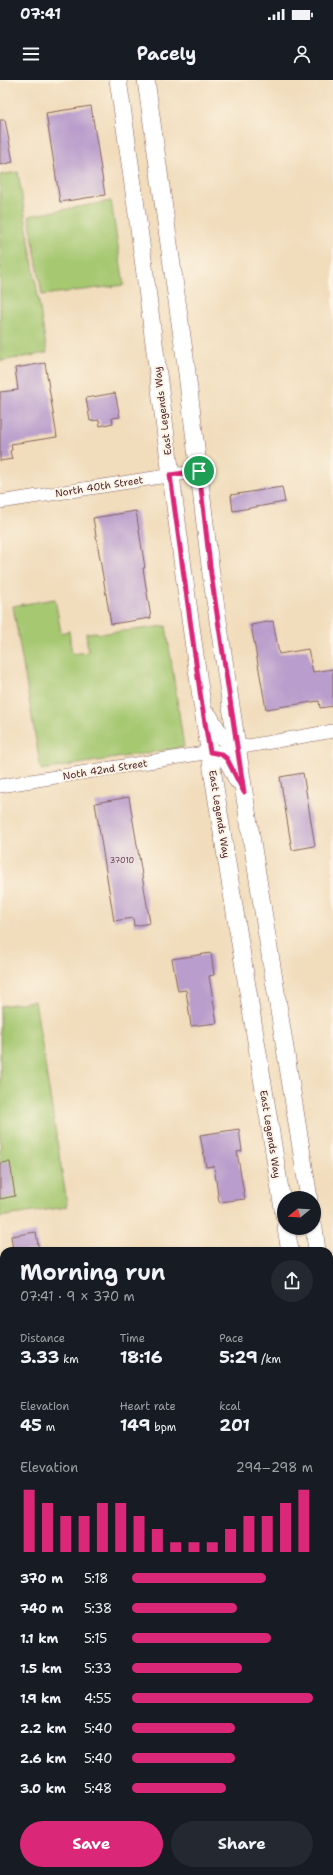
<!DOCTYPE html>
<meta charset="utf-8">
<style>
body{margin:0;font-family:"Shantell Sans",sans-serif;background:#242831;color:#f1f3f6;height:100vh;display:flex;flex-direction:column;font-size:15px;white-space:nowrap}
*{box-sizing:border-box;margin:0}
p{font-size:13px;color:#9ea1a6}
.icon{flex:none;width:22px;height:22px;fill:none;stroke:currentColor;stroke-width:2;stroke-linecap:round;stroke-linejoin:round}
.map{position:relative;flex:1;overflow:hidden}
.side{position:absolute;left:0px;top:1167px;width:333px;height:628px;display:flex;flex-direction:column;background:#171b24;border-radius:12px 12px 0 0;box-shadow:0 1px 3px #0004}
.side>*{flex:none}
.needle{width:26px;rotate:252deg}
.controls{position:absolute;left:277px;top:1111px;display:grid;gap:8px}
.controls a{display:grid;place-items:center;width:44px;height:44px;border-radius:50%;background:#171b24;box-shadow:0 1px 3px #0004;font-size:20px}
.pin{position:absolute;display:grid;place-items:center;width:34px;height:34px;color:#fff;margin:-17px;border:2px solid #fff;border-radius:50%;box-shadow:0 1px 4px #0007}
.round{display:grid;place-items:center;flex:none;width:42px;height:42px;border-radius:21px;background:#242831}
.headline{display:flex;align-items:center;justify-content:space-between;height:68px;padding:0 20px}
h1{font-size:22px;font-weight:700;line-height:30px}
.metrics{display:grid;grid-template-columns:repeat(3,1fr);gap:6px;height:68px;padding:4px 20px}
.metrics div{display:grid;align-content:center}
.metrics b{font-size:17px;font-weight:700}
.metrics small{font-size:11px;font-weight:400}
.metrics p{font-size:11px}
.chart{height:112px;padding:8px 20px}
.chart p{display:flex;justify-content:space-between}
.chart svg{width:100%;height:72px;margin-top:4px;stroke:#db2777;stroke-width:6}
.button{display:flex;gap:8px;margin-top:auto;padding:8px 20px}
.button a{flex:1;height:46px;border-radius:24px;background:#db2777;color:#fff;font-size:16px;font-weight:700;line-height:46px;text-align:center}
.button a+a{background:#242831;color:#f1f3f6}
ul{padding:0 20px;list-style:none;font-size:13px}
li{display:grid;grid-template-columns:64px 48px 1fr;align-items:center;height:30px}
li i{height:10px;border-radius:5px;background:#db2777}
.status{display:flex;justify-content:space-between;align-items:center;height:28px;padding:0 20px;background:#171b24;direction:ltr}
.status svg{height:11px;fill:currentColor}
header{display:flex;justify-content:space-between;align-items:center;height:52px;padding:0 20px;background:#171b24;font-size:18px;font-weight:700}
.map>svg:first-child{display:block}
.green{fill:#a6c871;stroke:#78744e}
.building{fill:#b99dcc}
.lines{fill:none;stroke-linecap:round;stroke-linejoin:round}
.service-casing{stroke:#84615d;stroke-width:8}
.pedestrian-casing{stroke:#84615d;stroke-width:12}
.minor-casing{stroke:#84615d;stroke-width:14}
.tertiary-casing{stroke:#84615d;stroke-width:18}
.service{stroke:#fff;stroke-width:7}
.pedestrian{stroke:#fff;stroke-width:10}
.minor{stroke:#fff;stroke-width:13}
.tertiary{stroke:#fff;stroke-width:17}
.route-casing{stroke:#fff;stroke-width:8}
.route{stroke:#db2777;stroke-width:5}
.labels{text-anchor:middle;stroke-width:4;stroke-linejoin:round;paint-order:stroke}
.number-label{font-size:8px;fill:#663e53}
.street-label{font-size:10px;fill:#4a1f2b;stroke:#fcf5e5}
</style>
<div class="status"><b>07:41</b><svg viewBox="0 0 49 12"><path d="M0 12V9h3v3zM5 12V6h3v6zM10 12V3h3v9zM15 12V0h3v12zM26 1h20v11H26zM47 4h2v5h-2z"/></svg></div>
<header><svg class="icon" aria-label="menu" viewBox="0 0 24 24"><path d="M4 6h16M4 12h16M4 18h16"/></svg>Pacely<svg class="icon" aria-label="person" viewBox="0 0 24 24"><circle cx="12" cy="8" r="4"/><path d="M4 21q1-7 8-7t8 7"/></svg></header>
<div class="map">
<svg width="333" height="1795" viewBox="0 0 333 1795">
<rect width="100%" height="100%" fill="#fcf5e5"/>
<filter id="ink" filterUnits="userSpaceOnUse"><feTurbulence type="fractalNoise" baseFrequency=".025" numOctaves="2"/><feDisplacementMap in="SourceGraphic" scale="8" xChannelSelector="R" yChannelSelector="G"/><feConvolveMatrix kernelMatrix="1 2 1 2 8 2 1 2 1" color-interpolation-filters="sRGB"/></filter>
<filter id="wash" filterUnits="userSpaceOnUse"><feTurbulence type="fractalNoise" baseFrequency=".012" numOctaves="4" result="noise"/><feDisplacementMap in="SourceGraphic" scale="16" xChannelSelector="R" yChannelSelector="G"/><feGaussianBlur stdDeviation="0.9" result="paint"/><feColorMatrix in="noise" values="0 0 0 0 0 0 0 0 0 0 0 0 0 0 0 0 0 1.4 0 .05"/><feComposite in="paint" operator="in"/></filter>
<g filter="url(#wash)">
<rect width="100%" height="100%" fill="#f1dcbb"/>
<g class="green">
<polygon points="18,92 47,273 0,281 0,95"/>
<polygon points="111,121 124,205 42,215 29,136"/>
<polygon points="55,519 61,553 69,551 72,574 88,572 86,553 96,552 99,554 166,546 184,667 41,690 13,526"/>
<polygon points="35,921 67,1124 66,1127 0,1137 0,926"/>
</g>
<g id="blocks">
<g class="building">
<polygon points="91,26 105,115 60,122 46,33"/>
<polygon points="0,40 5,40 13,82 0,85"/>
<polygon points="45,283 57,357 11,364 12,370 10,371 12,379 0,381 0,312 18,310 15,288"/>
<polygon points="115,313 120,337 112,338 113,343 100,346 99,340 90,341 86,318"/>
<polygon points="282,407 285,422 233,431 231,415"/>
<polygon points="136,431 145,488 143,488 151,538 111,544 93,438"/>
<polygon points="273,541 279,574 308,569 313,592 333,589 333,626 320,628 319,621 266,629 251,545"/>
<polygon points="303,693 315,766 292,770 280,697"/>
<polygon points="129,717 150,843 134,846 133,838 114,841 95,723"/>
<polygon points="211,873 214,895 209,896 217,943 191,946 186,910 178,911 172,879"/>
<polygon points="239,1049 242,1071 237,1072 245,1119 219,1122 214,1086 206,1087 200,1055"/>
<polygon points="10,1082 15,1116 0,1119 0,1083"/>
<polygon points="36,1152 39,1171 13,1171 11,1156"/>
</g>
</g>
</g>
<g filter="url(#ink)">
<use href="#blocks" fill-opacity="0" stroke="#84615d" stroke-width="1"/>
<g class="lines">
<g class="service-casing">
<polyline id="service" points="0,1754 4,1753"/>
</g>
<g class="pedestrian-casing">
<polyline id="pedestrian" points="0,1327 4,1349"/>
</g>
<g class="minor-casing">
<g id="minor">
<polyline points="0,422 199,391"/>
<polyline points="237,668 333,651"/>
<polyline points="0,706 210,672"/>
<polyline points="329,1605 333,1604"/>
<polyline points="155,1791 155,1795"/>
</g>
</g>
<g class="tertiary-casing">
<g id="tertiary">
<path d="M118 0C149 205 171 412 201 617 227 790 257 962 284 1135"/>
<polyline points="146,0 186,285 211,494 244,712 309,1118"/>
<path d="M209 636C217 650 222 660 237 668"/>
<path d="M210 672C228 675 230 685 237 700"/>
<polyline points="286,1148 290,1171"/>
<polyline points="314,1148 317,1171"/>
<polyline points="329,1245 333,1269"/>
<polyline points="329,1317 333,1316"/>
<polyline points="329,1344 333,1343"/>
<polyline points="0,1367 4,1366"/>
<polyline points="0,1396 4,1396"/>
<polyline points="329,1420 333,1446"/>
</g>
</g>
<use href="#service" class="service"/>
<use href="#pedestrian" class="pedestrian"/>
<use href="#minor" class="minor"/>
<use href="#tertiary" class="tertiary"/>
</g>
</g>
<g class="lines" filter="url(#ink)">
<g class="route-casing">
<polygon id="route" points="199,391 211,494 244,712 227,679 221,674 210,672 201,619 170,395"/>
</g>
<use href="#route" class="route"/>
</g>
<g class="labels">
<g class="number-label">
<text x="122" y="783">37010</text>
</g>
<g class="street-label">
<text transform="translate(162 331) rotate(-97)" y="4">East Legends Way</text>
<text transform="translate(99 406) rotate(-9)" y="4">North 40th Street</text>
<text transform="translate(105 689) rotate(-9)" y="4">Noth 42nd Street</text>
<text transform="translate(220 734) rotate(81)" y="4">East Legends Way</text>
<text transform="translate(271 1054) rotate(81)" y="4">East Legends Way</text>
</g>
</g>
</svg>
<div class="controls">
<a><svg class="needle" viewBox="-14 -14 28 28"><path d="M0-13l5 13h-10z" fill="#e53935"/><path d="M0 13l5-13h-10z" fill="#9ea1a6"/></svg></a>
</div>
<div class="pin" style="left:199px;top:391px;background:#1e9e55"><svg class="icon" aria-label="arrive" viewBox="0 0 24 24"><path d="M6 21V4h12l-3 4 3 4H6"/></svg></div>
<section class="side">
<div class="headline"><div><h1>Morning run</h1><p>07:41 · 9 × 370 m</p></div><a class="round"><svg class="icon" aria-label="share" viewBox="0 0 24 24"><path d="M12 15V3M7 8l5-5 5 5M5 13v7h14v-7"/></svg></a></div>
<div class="metrics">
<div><p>Distance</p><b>3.33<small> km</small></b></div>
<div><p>Time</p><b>18:16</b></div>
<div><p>Pace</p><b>5:29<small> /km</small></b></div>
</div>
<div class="metrics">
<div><p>Elevation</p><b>45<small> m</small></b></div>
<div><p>Heart rate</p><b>149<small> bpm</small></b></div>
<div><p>kcal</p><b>201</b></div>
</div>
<div class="chart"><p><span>Elevation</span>294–298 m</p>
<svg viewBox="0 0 160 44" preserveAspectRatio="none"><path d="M5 44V6M15 44V14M25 44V22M35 44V22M45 44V14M55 44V14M65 44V22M75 44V30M85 44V38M95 44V38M105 44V38M115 44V30M125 44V22M135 44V22M145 44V14M155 44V6"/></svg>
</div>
<ul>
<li><b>370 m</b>5:18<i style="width:74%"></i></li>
<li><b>740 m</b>5:38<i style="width:58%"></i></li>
<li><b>1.1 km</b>5:15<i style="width:77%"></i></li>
<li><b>1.5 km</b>5:33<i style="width:61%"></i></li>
<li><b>1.9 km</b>4:55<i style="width:100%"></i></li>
<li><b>2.2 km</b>5:40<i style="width:57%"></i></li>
<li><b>2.6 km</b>5:40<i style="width:57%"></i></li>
<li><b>3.0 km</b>5:48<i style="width:52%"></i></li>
</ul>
<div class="button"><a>Save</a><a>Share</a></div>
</section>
</div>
